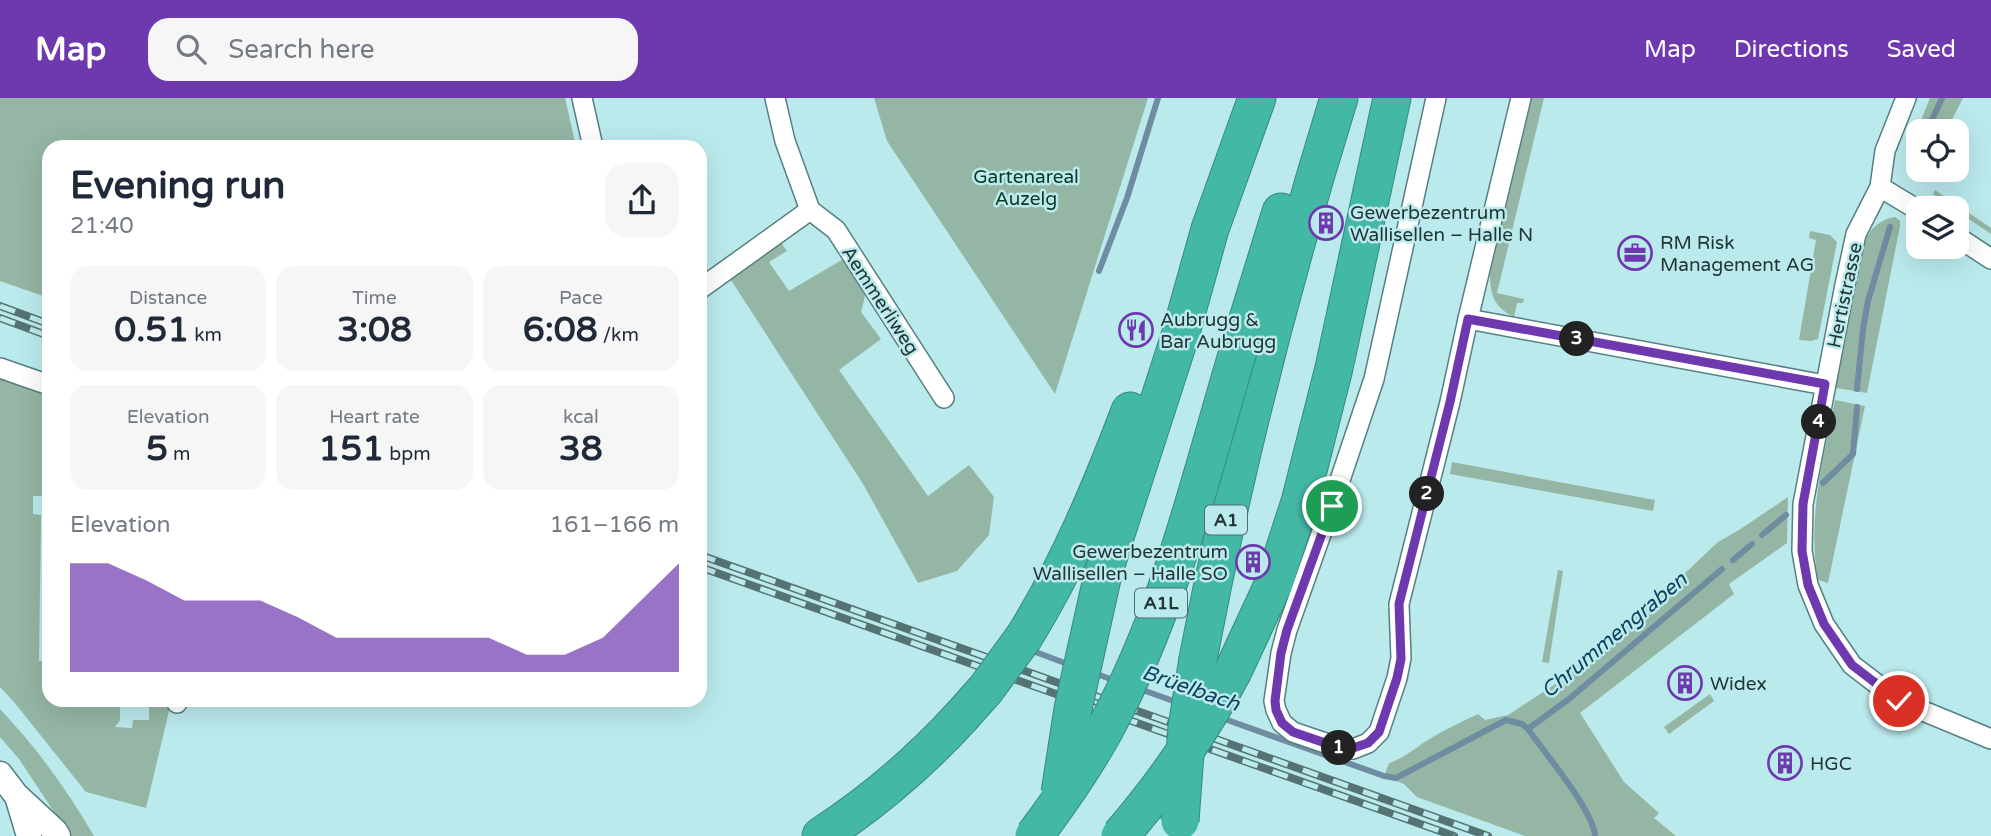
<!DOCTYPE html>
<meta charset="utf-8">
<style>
body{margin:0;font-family:"Varela Round",sans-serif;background:#f6f6f7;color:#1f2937;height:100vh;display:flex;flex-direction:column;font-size:26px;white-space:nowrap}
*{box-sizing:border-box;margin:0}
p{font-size:23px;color:#747a83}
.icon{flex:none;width:38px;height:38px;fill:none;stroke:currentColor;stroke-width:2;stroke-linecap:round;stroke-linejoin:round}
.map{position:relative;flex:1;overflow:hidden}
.panel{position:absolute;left:42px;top:42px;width:665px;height:567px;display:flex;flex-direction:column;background:#fff;border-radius:21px;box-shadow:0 7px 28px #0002}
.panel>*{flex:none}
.buttons{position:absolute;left:1906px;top:21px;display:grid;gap:14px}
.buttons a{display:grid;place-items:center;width:63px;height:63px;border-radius:14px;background:#fff;box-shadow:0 7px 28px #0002;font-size:35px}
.pin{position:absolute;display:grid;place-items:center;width:60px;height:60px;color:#fff;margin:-30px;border:4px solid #fff;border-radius:50%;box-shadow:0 2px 7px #0007}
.km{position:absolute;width:35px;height:35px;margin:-18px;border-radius:50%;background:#222;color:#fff;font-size:19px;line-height:35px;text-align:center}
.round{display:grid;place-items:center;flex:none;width:74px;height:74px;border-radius:21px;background:#f6f6f7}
.headline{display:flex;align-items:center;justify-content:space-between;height:119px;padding:0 28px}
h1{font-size:38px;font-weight:700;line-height:52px}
.figures{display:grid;grid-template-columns:repeat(3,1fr);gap:10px;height:119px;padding:7px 28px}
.figures div{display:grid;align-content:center;border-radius:18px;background:#f6f6f7;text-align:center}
.figures b{font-size:35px;font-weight:700}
.figures small{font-size:19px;font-weight:400}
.figures p{font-size:19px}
.chart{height:196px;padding:14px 28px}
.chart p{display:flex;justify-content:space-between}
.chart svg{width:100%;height:126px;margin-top:7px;fill:#6e38af;opacity:.7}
header{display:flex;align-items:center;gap:42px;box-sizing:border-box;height:98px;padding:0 35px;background:#6e38af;color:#fff}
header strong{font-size:33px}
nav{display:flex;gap:38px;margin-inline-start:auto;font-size:24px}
.search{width:490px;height:63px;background:#f6f6f7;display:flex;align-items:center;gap:18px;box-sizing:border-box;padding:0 24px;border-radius:21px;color:#747a83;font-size:26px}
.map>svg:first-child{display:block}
.green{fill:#95b6a4}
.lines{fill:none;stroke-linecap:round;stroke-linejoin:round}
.stream{stroke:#708ca1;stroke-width:6}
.minor-casing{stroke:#548083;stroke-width:22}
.tertiary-casing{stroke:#548083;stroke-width:27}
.motorway-casing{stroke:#388a7e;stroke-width:39}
.minor{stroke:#fff;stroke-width:19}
.tertiary{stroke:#fff;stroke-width:24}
.motorway{stroke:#43b8a5;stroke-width:37}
.rail-casing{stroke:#567374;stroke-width:8}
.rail{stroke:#bbeaed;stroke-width:5;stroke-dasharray:16;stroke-linecap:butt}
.motorway-bridge-casing{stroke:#388a7e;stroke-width:39;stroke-linecap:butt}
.motorway-bridge{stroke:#43b8a5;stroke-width:37}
.route-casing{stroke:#fff;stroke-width:14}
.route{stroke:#6e38af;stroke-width:9}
.labels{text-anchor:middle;stroke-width:5;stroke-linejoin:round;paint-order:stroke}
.shield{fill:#bbeaed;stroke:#516c6e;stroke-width:2}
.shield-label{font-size:18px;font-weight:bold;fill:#233637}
.park-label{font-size:19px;fill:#0b3926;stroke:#bbeaed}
.poi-label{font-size:19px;fill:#233637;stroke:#bbeaed;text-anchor:start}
.street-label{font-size:19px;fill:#233637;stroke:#bbeaed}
.water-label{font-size:21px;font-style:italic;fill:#0c4160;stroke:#bbeaed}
</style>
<header>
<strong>Map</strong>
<div class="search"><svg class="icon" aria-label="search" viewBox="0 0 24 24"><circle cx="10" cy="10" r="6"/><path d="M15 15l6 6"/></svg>Search here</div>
<nav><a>Map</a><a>Directions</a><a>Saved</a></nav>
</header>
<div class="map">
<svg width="1991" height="738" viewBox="0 0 1991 738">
<rect width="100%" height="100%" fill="#bbeaed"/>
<g class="green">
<polygon points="0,0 565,0 576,49 49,49 49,200 0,183"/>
<polygon points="874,0 1148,0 1055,296 887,43"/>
<path d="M1532 0H1544L1497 195 1524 201 1523 205H1517L1514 219C1494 209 1490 197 1490 175Z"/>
<polygon points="1930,0 1963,0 1946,33 1918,33 1918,64 1907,57"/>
<polygon points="1935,92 1991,130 1991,136 1957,113 1956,110 1953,110 1933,96"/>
<path d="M1895 119 1900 123V128L1867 295 1836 290 1865 143C1871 129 1880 122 1895 119Z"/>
<polygon points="1810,133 1830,137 1837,144 1818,241 1811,243 1799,242 1816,142 1809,140"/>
<polygon points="779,142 787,153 769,164 789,193 845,160 866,194 861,214 881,241 839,272 928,398 969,367 994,399 989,437 957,473 918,485 863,386 729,179"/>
<polygon points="0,281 49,298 49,382 42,382 42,398 33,398 33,416 41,417 39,563 49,563 49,602 120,602 120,622 115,629 132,630 133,622 149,622 149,602 169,602 169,613 146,710 86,694 14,604 0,589"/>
<path d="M1835 302 1865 308 1828 485 1818 482C1807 421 1823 362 1835 302Z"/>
<polygon points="1452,364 1655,402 1653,413 1450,376"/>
<path d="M1788 399 1787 445 1729 486 1734 496 1580 615 1624 684 1659 715 1654 720 1676 738H1525L1417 699 1404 686 1384 678 1389 665C1405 660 1413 651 1428 642 1444 632 1461 624 1478 616L1485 622 1508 617 1557 585 1684 476 1718 444 1739 432Z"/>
<polygon points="1558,472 1563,473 1549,565 1542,564"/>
<polygon points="1710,596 1714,603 1669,636 1664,629"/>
<path d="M0 611C37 650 67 692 94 738H70L19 661 0 639Z"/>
</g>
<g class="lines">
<g class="stream">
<polyline points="1927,33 1942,0"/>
<polyline points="1911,68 1918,53"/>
<polyline points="1099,173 1127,100 1158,0"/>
<polyline points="1857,291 1863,231 1868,203 1890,129"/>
<polyline points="1823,385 1853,356 1857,309"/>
<polyline points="1762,437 1786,417"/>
<polyline points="1733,462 1752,446"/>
<polyline points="1033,553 1070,567"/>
<polyline points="1094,575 1116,583"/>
<polyline points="1137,590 1179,605"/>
<path d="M1219 619 1384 678 1396 680 1506 622 1522 626 1528 631C1544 654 1594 713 1595 738"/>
<polyline points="1528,631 1569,601 1722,471"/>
</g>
<g class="minor-casing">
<g id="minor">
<polyline points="582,0 593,49"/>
<polyline points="775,0 785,43 810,112 836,132 944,300"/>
<polyline points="1436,0 1374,281 1337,391 1287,532 1281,555 1274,603 1276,612 1282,625 1293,634 1340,650 1353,651 1368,645 1379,634 1397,580 1401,560 1399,506 1450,304 1468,221 1521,0"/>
<polyline points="1906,0 1885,53 1880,89 1856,136 1845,187 1803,406 1802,453 1808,487 1824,526 1852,567 1899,603 1991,641"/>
<polyline points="1880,89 1918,112"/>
<polyline points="1956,138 1991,161"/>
<polyline points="700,191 810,112"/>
<polyline points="1468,221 1825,287"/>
<polyline points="0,270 49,287"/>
<polyline points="177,605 177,602"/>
</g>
</g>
<g class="tertiary-casing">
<g id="tertiary">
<polyline points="0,676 16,697 55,733 58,738"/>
<polyline points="17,698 29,738"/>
</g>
</g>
<g class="motorway-casing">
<g id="motorway">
<polyline points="1239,250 1281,114"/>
<polyline points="1103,476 1180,238 1210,131 1257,0"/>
<path d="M1024 539C1068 468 1100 392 1130 313"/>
<path d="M1198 561C1234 372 1282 184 1339 0"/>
<polyline points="1233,573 1273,487 1300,404 1334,270 1392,0"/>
<path d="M821 738C873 704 919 665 961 619"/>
</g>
</g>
<use href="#minor" class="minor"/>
<use href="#tertiary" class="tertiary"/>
<use href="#motorway" class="motorway"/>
<g class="rail-casing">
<g id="rail">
<polyline points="0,208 49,226"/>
<polyline points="0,220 49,238"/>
<polyline points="700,457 1488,738"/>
<polyline points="700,469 1454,738"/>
</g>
</g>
<use href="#rail" class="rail"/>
<g class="motorway-bridge-casing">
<g id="motorway-bridge">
<polyline points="961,619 986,591 1024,539"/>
<polyline points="1060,695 1073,611 1103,476"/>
<polyline points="1180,723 1187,629 1198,561"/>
<path d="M1034 738C1065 697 1094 655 1117 608 1174 496 1203 370 1239 250"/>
<path d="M1120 738C1164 687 1202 632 1233 573"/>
</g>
</g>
<use href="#motorway-bridge" class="motorway-bridge"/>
</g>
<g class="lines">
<g class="route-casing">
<polyline id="route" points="1332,408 1287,532 1281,555 1275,603 1276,612 1282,625 1293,634 1340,650 1353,650 1368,645 1379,634 1397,580 1401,561 1399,506 1450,304 1468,221 1825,286 1803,406 1802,453 1808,487 1824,526 1852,567 1899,603"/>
</g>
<use href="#route" class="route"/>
</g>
<defs>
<g id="building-ring" transform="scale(1.75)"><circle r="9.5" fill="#bbeaed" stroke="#6e38af" stroke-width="1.5"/><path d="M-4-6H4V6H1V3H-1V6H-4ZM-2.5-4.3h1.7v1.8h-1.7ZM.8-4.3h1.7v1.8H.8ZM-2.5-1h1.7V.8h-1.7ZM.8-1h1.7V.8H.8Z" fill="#6e38af"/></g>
<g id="office-ring" transform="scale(1.75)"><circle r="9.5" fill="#bbeaed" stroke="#6e38af" stroke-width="1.5"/><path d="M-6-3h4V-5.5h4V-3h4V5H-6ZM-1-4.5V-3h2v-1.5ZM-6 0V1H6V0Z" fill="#6e38af"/></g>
<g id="restaurant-ring" transform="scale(1.75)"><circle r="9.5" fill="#bbeaed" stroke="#6e38af" stroke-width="1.5"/><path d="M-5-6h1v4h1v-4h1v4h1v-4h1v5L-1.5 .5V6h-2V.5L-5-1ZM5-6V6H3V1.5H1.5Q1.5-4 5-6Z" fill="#6e38af"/></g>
</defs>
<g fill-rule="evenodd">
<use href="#building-ring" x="1326" y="125"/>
<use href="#office-ring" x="1635" y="155"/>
<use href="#restaurant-ring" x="1136" y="232"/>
<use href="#building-ring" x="1253" y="464"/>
<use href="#building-ring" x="1685" y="585"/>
<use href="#building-ring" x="1785" y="665"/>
</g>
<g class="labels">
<g class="shield">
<rect x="1205" y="407.5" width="42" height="29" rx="5"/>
<rect x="1135" y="490.5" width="52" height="29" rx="5"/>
</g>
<g class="shield-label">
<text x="1226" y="428">A1</text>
<text x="1161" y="511">A1L</text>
</g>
<g class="park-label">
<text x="1026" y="85">Gartenareal<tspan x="1026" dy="22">Auzelg</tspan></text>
</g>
<g class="poi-label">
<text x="1350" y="121">Gewerbezentrum<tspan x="1350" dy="22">Wallisellen – Halle N</tspan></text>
<text x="1660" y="151">RM Risk<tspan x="1660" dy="22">Management AG</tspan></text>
<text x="1160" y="228">Aubrugg &amp;<tspan x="1160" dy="22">Bar Aubrugg</tspan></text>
<text x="1228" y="460" text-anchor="end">Gewerbezentrum<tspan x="1228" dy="22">Wallisellen – Halle SO</tspan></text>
<text x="1710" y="592">Widex</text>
<text x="1810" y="672">HGC</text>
</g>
<g class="street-label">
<text transform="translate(1844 197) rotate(-78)" y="7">Hertistrasse</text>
<text transform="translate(881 202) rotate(57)" y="7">Aemmerliweg</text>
</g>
<g class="water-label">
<text transform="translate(1614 537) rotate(-40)" y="7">Chrummengraben</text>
<text transform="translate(1191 590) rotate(19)" y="7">Brüelbach</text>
</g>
</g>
</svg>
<div class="buttons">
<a><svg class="icon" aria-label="locate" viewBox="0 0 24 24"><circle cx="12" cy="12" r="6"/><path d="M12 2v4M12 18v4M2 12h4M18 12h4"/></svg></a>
<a><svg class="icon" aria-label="layers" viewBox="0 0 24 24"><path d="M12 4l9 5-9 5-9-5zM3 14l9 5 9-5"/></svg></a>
</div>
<div class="pin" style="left:1332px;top:408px;background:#1e9e55"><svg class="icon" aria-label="arrive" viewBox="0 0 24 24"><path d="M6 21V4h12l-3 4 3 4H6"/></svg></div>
<div class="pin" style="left:1899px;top:603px;background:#d93025"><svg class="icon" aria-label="check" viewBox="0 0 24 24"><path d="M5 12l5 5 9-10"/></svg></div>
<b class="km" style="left:1339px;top:650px">1</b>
<b class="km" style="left:1427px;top:396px">2</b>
<b class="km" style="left:1577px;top:241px">3</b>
<b class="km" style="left:1819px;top:324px">4</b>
<section class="panel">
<div class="headline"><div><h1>Evening run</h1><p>21:40</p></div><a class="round"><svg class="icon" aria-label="share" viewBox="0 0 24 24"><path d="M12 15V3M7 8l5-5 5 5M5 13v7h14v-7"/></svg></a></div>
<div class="figures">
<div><p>Distance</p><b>0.51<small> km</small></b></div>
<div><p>Time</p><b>3:08</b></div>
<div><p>Pace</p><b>6:08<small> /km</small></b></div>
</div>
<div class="figures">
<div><p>Elevation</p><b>5<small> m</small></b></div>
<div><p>Heart rate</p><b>151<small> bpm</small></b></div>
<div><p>kcal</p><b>38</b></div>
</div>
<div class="chart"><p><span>Elevation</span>161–166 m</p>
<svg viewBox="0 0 160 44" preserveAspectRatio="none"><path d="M0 44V6L10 6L20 12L30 19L40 19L50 19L60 25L70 32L80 32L90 32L100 32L110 32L120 38L130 38L140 32L150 19L160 6V44z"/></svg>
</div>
</section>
</div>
